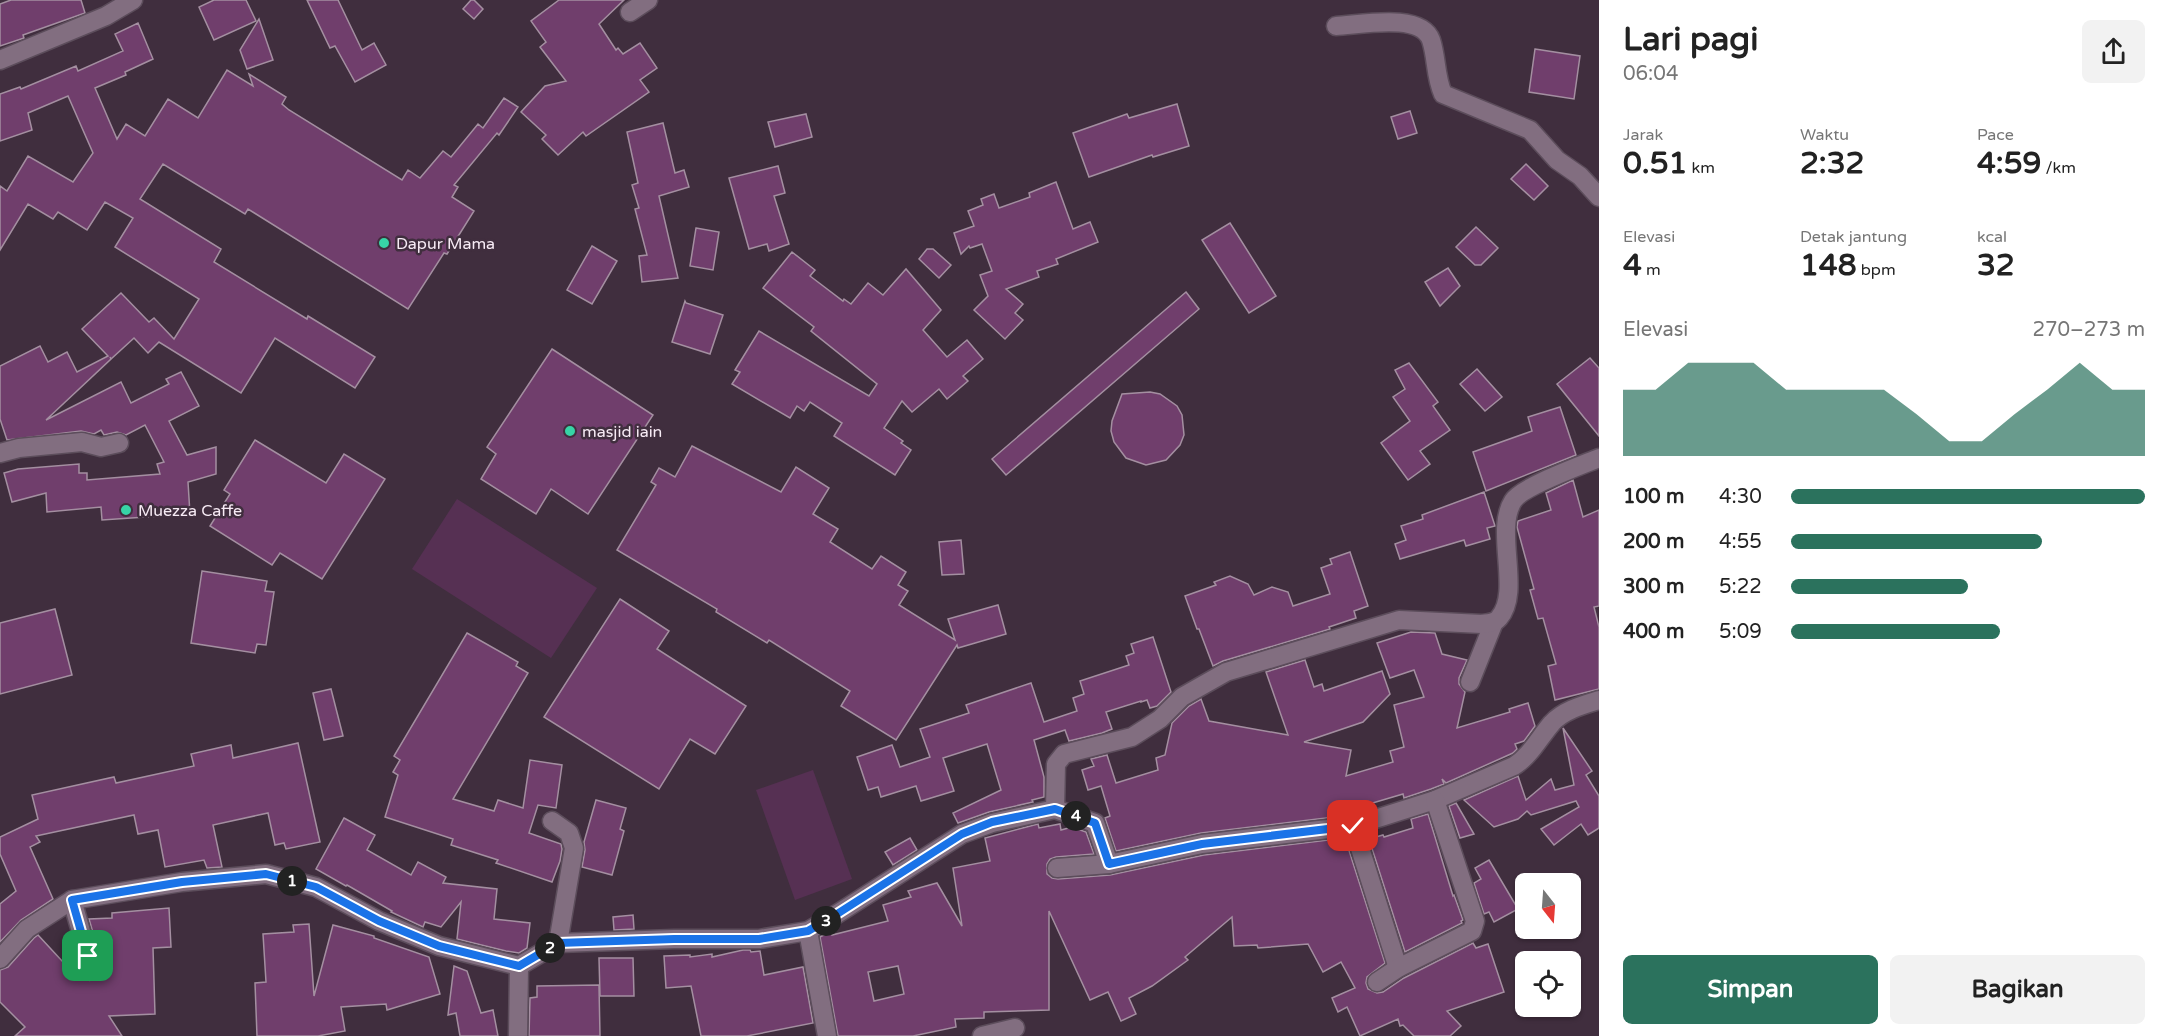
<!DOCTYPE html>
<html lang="id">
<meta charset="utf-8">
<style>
body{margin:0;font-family:"Varela Round",sans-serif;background:#f2f2f2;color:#222;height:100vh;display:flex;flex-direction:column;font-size:22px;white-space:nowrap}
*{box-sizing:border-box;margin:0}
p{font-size:20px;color:#767676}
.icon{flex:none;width:33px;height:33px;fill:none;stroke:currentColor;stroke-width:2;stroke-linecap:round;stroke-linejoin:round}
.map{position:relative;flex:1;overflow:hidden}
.side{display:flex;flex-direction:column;background:#fff;width:570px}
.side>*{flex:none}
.needle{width:39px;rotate:163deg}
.tools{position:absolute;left:1515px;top:873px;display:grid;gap:12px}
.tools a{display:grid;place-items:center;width:66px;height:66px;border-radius:9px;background:#fff;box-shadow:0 2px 4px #0004;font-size:30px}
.pin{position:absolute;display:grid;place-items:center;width:51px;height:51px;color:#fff;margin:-26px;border-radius:12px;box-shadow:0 3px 9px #0006}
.km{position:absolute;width:30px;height:30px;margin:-15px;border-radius:50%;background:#222;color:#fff;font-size:16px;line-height:30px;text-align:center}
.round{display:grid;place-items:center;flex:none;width:63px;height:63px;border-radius:9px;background:#f2f2f2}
.headline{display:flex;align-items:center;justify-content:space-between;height:102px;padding:0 24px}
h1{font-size:33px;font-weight:700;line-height:45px}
.figures{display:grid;grid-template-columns:repeat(3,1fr);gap:9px;height:102px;padding:6px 24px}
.figures div{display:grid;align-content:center}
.figures b{font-size:30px;font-weight:700}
.figures small{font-size:16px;font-weight:400}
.figures p{font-size:16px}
.chart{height:168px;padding:12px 24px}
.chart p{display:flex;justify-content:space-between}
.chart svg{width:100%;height:108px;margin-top:6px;fill:#2b725d;opacity:.7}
.cta{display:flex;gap:12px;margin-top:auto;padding:12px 24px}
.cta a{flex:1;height:69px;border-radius:9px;background:#2b725d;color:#fff;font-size:24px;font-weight:700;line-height:69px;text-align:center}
.cta a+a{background:#f2f2f2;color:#222}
ul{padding:0 24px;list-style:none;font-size:20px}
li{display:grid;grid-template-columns:96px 72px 1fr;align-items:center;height:45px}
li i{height:15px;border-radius:8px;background:#2b725d}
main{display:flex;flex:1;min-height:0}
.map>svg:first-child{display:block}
.green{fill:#563053}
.building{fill:#703e6c;stroke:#a48fa1;stroke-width:1.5;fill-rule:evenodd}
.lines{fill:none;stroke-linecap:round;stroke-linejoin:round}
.minor-casing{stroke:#5c4d5b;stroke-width:21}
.minor{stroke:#826e80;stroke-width:18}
.route-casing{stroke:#fff;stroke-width:12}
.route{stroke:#1a73e8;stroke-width:8}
.poi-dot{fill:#37d4a6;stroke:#402e3e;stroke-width:2}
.labels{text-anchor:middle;stroke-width:5;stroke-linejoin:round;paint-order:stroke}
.poi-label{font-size:16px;fill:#f7ebf5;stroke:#402e3e;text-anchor:start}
</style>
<main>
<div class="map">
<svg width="1599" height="1036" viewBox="0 0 1599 1036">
<rect width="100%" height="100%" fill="#402e3e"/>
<g class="green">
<polygon points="457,499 597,588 551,658 412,569"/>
<polygon points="813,770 852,879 795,900 756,790"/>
</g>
<g class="building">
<polygon points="11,0 81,0 85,13 23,35 24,38 0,46 0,4"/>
<polygon points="214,0 246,0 256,21 214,40 199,7"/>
<polygon points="307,0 338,0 362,50 374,43 386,65 355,82 335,46 330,48"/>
<polygon points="471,0 474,0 483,9 474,19 463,9"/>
<polygon points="559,0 624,0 599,24 616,50 618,48 623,54 640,43 657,68 640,80 649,92 586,136 583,132 558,155 542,139 546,135 521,112 545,86 566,81 540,47 546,42 531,21"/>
<polygon points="259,19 273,60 247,69 240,50"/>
<polygon points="138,23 153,59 125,72 126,75 95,88 117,139 126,124 145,136 168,99 198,118 227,70 253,86 249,74 286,97 282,104 289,110 402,180 408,170 420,178 443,151 451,157 478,124 483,128 504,98 518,107 499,135 497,133 454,185 458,187 452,197 474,211 447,254 444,253 408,309 248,209 245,214 163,164 140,199 221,249 214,262 307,319 308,316 375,357 355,388 275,338 241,393 159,342 148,353 134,338 111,359 110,357 111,359 46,420 121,382 131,403 169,384 166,379 181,372 199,406 169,421 187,455 216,447 216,474 188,482 190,514 102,520 101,507 47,512 46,493 12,502 4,473 18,469 79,464 79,473 87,473 87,480 160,474 157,464 164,462 145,425 126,435 117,432 104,435 101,430 94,434 81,431 7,440 0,419 0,366 40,346 48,362 67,352 77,372 108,356 82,329 121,293 149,322 154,318 174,339 199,299 115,247 133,218 105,202 87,230 58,212 53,219 28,204 0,250 0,186 7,191 28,156 73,182 93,153 68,96 28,113 32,130 0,141 0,94 20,87 21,89 76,66 78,71 123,51 115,34"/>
<polygon points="1535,49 1580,56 1574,99 1529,92"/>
<polygon points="1177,104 1189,146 1153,157 1152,155 1089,177 1073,133 1127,114 1129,118"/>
<polygon points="1410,111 1417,133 1398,139 1391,117"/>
<polygon points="806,114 812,137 775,147 768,122"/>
<polygon points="663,123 675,173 684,170 689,187 659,196 678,278 642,282 639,256 647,255 635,209 639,208 632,185 638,183 627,132"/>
<polygon points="1526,164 1548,186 1534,200 1511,179"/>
<polygon points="778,166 785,193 774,196 789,244 769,251 767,244 749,249 729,178"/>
<polygon points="1056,182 1073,229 1090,222 1098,242 1056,259 1058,264 1037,271 1039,277 1006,289 1023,304 1015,313 1023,320 1005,339 974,310 988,296 980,275 992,271 982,244 970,248 969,246 961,254 954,233 974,226 968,211 983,205 981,199 994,194 999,208 1030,197 1029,193"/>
<polygon points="1230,223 1276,296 1249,313 1202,240"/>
<polygon points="1476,227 1498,248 1481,265 1475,265 1456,247"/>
<polygon points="696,228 719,232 713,270 690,266"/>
<polygon points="592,246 617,261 592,304 567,290"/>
<polygon points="927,249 933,249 951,265 939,278 919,259"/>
<polygon points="792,252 815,270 810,276 843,301 844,299 851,304 868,283 883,295 906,269 941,310 923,330 947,357 967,340 983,359 963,376 968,381 947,399 939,389 912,412 902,401 884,428 903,441 901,443 911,450 895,475 834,436 842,423 810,402 804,411 797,406 790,418 732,384 740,372 735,370 759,331 869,396 877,384 811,331 814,327 763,288"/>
<polygon points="1448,268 1460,286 1440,306 1425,282"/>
<polygon points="1186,292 1199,309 1006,475 992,459"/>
<polygon points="685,301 686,303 723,315 710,354 672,342"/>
<polygon points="552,349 653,415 588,514 551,489 536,514 481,479 496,454 487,447"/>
<polygon points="1590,358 1599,368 1599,436 1557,384"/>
<polygon points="1409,363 1438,402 1433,406 1450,430 1420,451 1430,464 1408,480 1381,443 1410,421 1393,397 1405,389 1395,370"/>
<polygon points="1477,369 1502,397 1485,411 1460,384"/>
<polygon points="1150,392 1160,394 1177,406 1182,415 1184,435 1180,445 1166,460 1146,465 1126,458 1114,442 1111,431 1112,421 1122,394"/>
<polygon points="1560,407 1576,455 1486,491 1473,452 1532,431 1528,417"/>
<polygon points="255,440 326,483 344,454 385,479 322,579 280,553 272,565 210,526 230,494 224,490"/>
<polygon points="692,446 781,492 796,467 829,488 813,514 838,529 830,542 872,569 881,556 906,572 898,585 908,591 899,605 955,640 948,619 998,605 1006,634 958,648 957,645 896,740 841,706 850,691 769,640 767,643 716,612 717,609 617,550 656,485 651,482 659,468 675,477"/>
<polygon points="1573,480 1583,517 1599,510 1599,606 1594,607 1599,627 1599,689 1555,700 1548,666 1556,664 1543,618 1538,619 1530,590 1534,589 1517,527 1518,521 1551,510 1546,493"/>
<polygon points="1484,492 1495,526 1487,528 1490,539 1466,546 1464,540 1400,559 1395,544 1406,540 1401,526 1423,519 1422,515"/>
<polygon points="961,540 964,574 942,575 939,542"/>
<polygon points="1350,552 1368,606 1354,611 1356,618 1329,627 1330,629 1223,661 1213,666 1199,629 1197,629 1185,596 1216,585 1214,582 1230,576 1248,584 1254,595 1272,587 1288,592 1293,606 1330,594 1321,568 1332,564 1330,559"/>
<polygon points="202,571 267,581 265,591 274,592 266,645 257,644 255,653 191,643"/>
<polygon points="620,599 669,631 657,649 746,706 715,754 690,739 659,789 544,717"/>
<polygon points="55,609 72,675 0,694 0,623"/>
<polygon points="1411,632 1435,633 1442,654 1467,660 1459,678 1459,684 1465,692 1457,728 1510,712 1509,709 1528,703 1535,726 1524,741 1515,744 1517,749 1513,753 1446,783 1442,779 1444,784 1431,789 1404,798 1403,794 1359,807 1360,812 1351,815 1201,833 1116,851 1105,818 1110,816 1101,786 1088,790 1082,770 1094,766 1091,759 1107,755 1116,783 1158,770 1156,758 1165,755 1172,723 1189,706 1201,699 1209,721 1288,735 1266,672 1305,660 1314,687 1322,684 1324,691 1382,671 1390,694 1363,722 1304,742 1351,750 1346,776 1393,762 1390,751 1404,747 1394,705 1424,697 1414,670 1390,678 1377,643"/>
<polygon points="467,633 518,662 516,666 528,673 453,799 494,811 498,800 523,808 530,760 562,765 556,808 538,805 529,833 561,844 562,849 560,861 552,882 496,863 498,860 451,845 453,839 385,817 398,775 393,772 400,760 394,756"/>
<polygon points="1153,637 1171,692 1157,706 1150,708 1147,700 1141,702 1141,701 1106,712 1112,729 1102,733 1069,741 1065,730 1034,740 1044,777 1044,797 1032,800 1033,802 989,812 958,823 953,813 1001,790 987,744 943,758 954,791 921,801 916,786 881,797 878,787 868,790 857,757 892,745 900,767 930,757 920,729 969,713 966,705 1031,683 1044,722 1077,711 1073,698 1084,694 1080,681 1129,665 1126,656 1134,653 1131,644"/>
<polygon points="331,689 343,736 324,740 313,693"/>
<polygon points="1563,728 1592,771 1586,775 1599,796 1599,828 1588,835 1581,824 1554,845 1541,829 1579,807 1576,801 1531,815 1527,811 1518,819 1494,827 1464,800 1518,776 1526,800 1551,779 1555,790 1574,785"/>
<polygon points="298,743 320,842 286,849 284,843 275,845 268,813 213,825 222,867 207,868 204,860 165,867 158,830 138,834 134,815 36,836 40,842 30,847 53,899 21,920 0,942 0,904 16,891 0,854 0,837 38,819 32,795 114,777 116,783 194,766 191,754 231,745 233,758"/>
<polygon points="596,800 626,808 620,829 624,831 612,875 582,867 585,850 584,842"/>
<polygon points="1456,803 1474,834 1460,838 1449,806"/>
<polygon points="1428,814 1453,896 1454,895 1463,920 1461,921 1462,923 1405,952 1369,839 1383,835 1384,837 1413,828 1411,819"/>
<polygon points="344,818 375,835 367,850 411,875 418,862 446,877 443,883 497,889 494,919 530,923 527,948 519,953 506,951 457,939 461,902 441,927 425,922 423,927 391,912 392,911 347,885 346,886 316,869"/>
<path d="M1038 824 1039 828 1060 824 1061 830 1072 827 1086 832 1094 854 1056 857 1050 859 1047 864V874L1052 878 1058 879 1110 875 1204 855 1345 838 1385 963 1367 977 1366 983 1368 989 1377 993 1383 992 1404 978 1473 943 1476 948 1488 944 1504 992 1447 1011 1461 1026 1450 1036H1414L1403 1025 1400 1026 1398 1019 1360 1036 1347 1007 1338 1012 1332 998 1355 988 1341 962 1323 972 1308 944 1258 948 1257 945 1234 946 1232 917 1185 957 1188 960 1152 986 1129 998 1136 1014 1121 1021 1108 992 1090 1000 1049 911V1010L984 1012V1018L955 1019 956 1027 913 1036H838L820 937 831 931 832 935 888 921 883 905 911 897 908 891 937 883 962 926 953 868 990 861 985 838ZM898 966 904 994 874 1001 868 972Z"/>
<polygon points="910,838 917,850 893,865 885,852"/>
<polygon points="1489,860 1518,909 1494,922 1489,912 1484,914 1474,883 1481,879 1475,868"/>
<polygon points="169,908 171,947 153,948 155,1014 109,1016 122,1036 15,1036 25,1027 0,1002 0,970 8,967 34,938 38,935 63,962 75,953 90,981 90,967 96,963 99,953 89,919 112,918 112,913"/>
<polygon points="633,915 634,929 614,930 613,917"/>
<polygon points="309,924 314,996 333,925 374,936 374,938 429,957 440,994 387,1010 386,1004 341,1007 345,1031 318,1036 257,1036 255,983 266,982 263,934 294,932 293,925"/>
<polygon points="743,950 750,950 751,952 760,951 764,975 803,967 813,1023 747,1036 701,1036 691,986 666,988 664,956 690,955 690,957 712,954 712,957"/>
<polygon points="599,958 633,958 634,996 600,996"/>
<polygon points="454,966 467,971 481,1013 493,1010 498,1036 460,1036 456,1013 448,1015"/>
<polygon points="599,985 600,1036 529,1036 530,998 537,997 537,986"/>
</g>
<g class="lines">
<g class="minor-casing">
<g id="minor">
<polyline points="630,12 648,0"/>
<path d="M1336 26C1360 25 1421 12 1431 40 1437 58 1435 76 1443 94L1530 130 1557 160 1580 176 1599 197"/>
<polyline points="0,60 106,16 133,0"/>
<polyline points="0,453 19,448 82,442 101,447 119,443"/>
<polyline points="1470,682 1494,622"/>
<polyline points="1055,809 1095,823 1109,864"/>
<polyline points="552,821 569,833 574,848 558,943"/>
<polyline points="1353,826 1398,968"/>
<path d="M1057 868 1109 864 1202 844 1353 826 1435 800 1514 766C1531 755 1539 738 1552 723 1564 710 1583 705 1599 700"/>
<polyline points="72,900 88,956"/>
<polyline points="808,931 827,1036"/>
<path d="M0 959 27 929 72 900 182 882 266 874 316 887 379 921 439 946 519 966 558 943 674 939H759L808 931 837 914 962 834 992 823 1055 809 1056 764 1064 754 1132 737 1160 719 1182 697 1226 672 1399 620 1482 624C1488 623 1495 623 1499 618 1522 592 1494 531 1513 501 1521 487 1582 465 1599 458"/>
<polyline points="1377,982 1398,968 1472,931 1475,921 1435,800"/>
<polyline points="518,1036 519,966"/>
<polyline points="982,1036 1015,1028"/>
</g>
</g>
<use href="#minor" class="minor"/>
</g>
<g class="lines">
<g class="route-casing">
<polyline id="route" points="88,956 72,900 182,882 266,874 316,887 379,921 439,946 519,966 558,943 674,939 759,939 808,931 837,914 962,834 992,822 1055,809 1095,823 1109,864 1202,844 1353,826"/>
</g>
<use href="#route" class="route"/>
</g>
<g class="poi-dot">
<circle cx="384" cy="243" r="6"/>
<circle cx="570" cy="431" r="6"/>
<circle cx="126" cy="510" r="6"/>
</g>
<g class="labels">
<g class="poi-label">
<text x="396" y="249">Dapur Mama</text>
<text x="582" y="437">masjid iain</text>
<text x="138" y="516">Muezza Caffe</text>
</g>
</g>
</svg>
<div class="tools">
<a><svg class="needle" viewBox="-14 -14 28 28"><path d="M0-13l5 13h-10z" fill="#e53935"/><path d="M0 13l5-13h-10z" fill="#767676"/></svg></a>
<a><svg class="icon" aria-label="locate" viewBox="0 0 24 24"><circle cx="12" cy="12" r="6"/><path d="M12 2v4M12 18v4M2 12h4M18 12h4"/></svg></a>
</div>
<div class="pin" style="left:88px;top:956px;background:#1e9e55"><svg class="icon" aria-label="arrive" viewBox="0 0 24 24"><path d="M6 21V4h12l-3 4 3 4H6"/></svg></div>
<div class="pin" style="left:1353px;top:826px;background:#d93025"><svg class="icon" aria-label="check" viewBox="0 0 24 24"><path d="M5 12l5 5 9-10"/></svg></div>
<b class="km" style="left:292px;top:881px">1</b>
<b class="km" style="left:550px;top:948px">2</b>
<b class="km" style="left:826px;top:921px">3</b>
<b class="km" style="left:1076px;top:816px">4</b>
</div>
<section class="side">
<div class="headline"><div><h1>Lari pagi</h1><p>06:04</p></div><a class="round"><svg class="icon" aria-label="share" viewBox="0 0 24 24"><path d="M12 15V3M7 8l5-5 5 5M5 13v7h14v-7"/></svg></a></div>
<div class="figures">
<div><p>Jarak</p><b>0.51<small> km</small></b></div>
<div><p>Waktu</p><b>2:32</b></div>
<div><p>Pace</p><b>4:59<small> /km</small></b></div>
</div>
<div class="figures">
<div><p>Elevasi</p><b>4<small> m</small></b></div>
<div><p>Detak jantung</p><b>148<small> bpm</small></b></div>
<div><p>kcal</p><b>32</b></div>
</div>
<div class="chart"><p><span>Elevasi</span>270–273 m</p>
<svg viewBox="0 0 160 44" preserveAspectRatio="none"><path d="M0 44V17L10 17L20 6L30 6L40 6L50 17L60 17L70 17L80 17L90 27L100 38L110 38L120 27L130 17L140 6L150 17L160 17V44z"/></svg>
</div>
<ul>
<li><b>100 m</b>4:30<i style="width:100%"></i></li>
<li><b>200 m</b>4:55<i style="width:71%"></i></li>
<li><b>300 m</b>5:22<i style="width:50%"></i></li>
<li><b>400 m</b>5:09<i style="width:59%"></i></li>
</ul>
<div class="cta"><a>Simpan</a><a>Bagikan</a></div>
</section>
</main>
